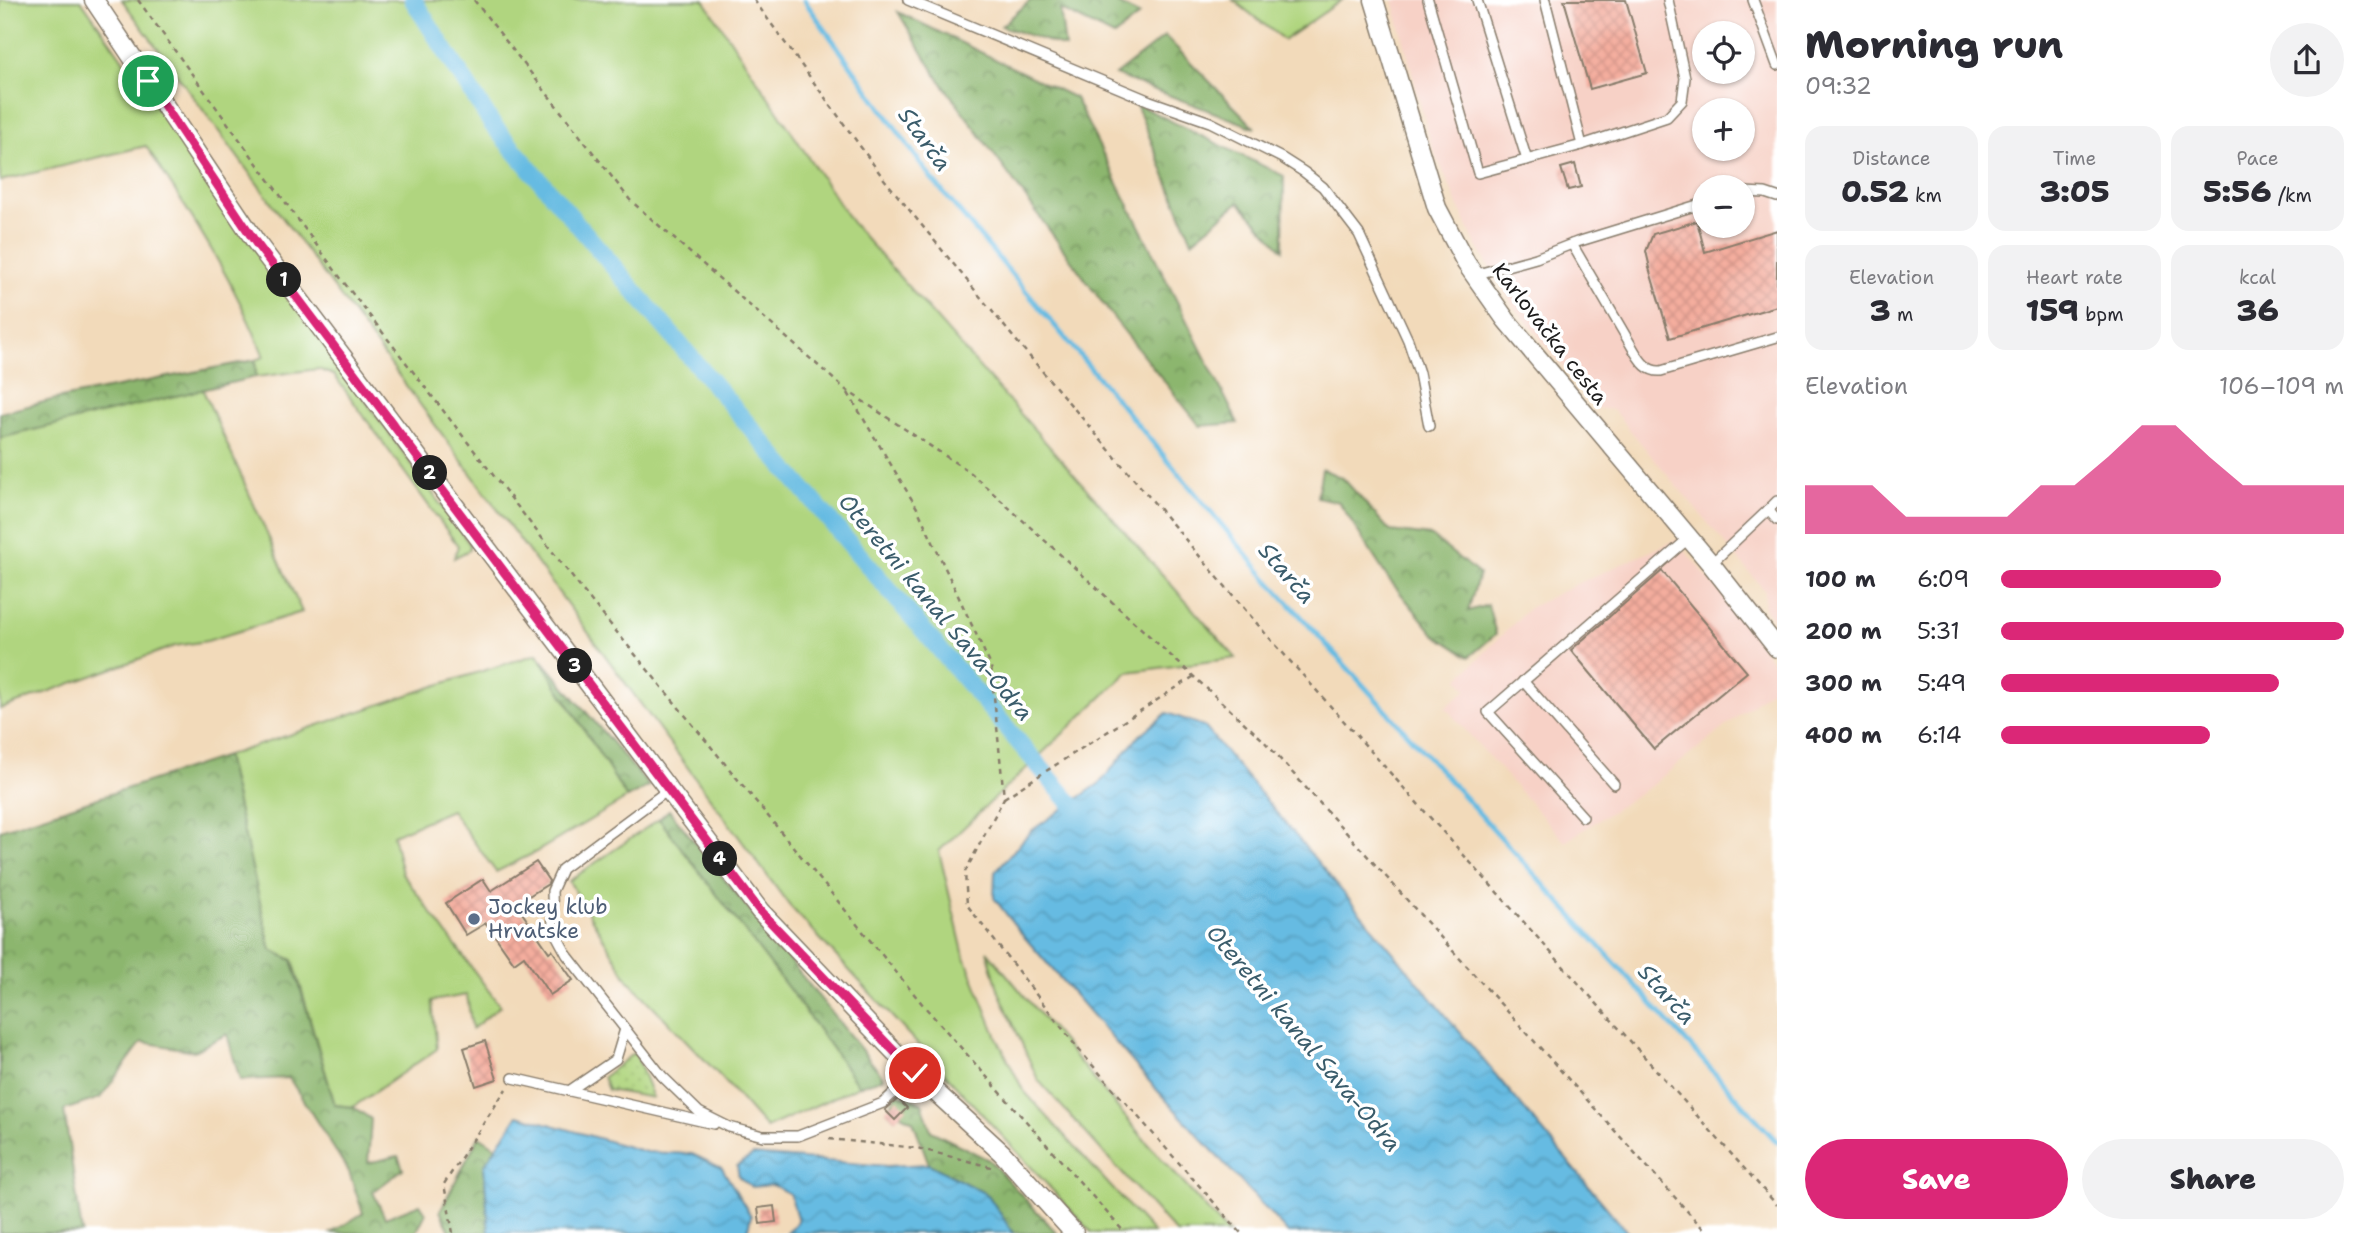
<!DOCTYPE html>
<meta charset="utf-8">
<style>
body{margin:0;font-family:"Shantell Sans",sans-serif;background:#f2f2f3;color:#2b2b33;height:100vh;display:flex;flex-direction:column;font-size:26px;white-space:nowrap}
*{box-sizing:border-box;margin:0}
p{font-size:23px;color:#7c7c81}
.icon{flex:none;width:38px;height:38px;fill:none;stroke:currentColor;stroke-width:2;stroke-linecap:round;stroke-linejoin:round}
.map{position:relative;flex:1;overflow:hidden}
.side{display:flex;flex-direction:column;background:#fff;width:595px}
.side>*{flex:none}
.fabs{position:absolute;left:1692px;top:21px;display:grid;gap:14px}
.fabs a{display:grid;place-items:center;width:63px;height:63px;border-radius:50%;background:#fff;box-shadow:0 2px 5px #0004;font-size:35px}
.pin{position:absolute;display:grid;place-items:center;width:60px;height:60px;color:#fff;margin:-30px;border:4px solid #fff;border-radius:50%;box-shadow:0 2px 7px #0007}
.km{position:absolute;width:35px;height:35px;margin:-18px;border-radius:50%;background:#222;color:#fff;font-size:19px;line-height:35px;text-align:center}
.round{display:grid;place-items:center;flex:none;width:74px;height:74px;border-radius:37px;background:#f2f2f3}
.overview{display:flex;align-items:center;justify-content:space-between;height:119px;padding:0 28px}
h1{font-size:38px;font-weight:800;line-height:52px}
.metrics{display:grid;grid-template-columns:repeat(3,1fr);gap:10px;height:119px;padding:7px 28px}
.metrics div{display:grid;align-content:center;border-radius:18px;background:#f2f2f3;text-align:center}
.metrics b{font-size:30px;font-weight:800}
.metrics small{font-size:19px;font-weight:400}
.metrics p{font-size:19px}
.chart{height:196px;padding:14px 28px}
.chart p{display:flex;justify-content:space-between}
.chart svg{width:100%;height:126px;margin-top:7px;fill:#db2777;opacity:.7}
.primary-button{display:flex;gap:14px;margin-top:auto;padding:14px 28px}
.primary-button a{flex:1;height:80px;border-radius:42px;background:#db2777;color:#fff;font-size:28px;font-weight:800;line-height:80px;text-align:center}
.primary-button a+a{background:#f2f2f3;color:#2b2b33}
ul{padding:0 28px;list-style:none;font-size:23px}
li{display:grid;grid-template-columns:112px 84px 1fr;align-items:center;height:52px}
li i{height:18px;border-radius:9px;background:#db2777}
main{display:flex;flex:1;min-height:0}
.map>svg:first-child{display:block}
.built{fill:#f7d1c6;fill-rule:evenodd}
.grass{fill:#b0d57f;stroke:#66784e;stroke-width:2}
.forest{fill:url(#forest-crowns);stroke:#546945;stroke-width:2}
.park{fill:url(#park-dots);stroke:#66784e;stroke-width:2}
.water{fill:url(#water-waves);stroke:#416c7f;stroke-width:2}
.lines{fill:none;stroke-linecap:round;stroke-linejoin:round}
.stream{stroke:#66bbe2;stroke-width:5}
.canal{stroke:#66bbe2;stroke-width:18}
.building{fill:url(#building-cross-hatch)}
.lane-casing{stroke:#877b6b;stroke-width:12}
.street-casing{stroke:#877b6b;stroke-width:21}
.path{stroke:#877b6b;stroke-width:2.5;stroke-dasharray:5 5;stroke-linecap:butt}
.lane{stroke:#fff;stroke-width:9}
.street{stroke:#fff;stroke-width:18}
.route-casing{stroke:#fff;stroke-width:14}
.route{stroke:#db2777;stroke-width:9}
.service-dot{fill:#5c6f8a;stroke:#fff;stroke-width:2.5}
.labels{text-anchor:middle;stroke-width:7;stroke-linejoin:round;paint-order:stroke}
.street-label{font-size:21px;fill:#1c1c1c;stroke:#fff}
.service-label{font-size:21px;fill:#4e5e75;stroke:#fff;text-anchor:start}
.water-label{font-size:23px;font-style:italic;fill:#3a5c6b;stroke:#fff}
</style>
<main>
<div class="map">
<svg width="1777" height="1233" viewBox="0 0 1777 1233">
<defs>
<pattern id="forest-crowns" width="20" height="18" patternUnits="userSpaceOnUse" patternTransform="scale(1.75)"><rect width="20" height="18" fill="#8cb66e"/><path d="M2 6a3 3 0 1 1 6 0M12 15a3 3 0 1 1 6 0" fill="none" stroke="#72935a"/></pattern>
<pattern id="park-dots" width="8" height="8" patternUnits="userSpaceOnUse" patternTransform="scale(1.75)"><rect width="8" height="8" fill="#b0d57f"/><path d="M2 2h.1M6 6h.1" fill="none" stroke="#97b66d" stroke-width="1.8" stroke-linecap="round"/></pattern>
<pattern id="water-waves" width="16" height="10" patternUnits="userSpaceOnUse" patternTransform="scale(1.75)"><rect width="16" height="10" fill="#66bbe2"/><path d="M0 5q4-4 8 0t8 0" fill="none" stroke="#58a0c1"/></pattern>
<pattern id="building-cross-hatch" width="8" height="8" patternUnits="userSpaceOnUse" patternTransform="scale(1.75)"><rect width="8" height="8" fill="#f4ad9e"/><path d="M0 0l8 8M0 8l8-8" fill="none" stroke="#d19488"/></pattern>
</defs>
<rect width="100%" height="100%" fill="#fff"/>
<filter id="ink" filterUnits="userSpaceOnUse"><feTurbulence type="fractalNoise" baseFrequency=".0143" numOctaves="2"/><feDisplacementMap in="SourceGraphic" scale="14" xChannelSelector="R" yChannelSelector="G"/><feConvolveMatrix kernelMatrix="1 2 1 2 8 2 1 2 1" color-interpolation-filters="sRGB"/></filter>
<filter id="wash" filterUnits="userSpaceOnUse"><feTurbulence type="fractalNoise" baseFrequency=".00686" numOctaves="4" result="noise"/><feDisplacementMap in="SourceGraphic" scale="28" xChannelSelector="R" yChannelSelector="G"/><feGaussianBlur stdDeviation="1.57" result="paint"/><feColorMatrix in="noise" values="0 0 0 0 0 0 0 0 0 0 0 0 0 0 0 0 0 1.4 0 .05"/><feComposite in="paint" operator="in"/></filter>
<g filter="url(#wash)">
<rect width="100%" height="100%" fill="#f2daba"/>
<g class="built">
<path d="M1393 0H1777V624L1764 608 1765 591 1613 410 1596 408 1511 302 1474 241 1431 144ZM1704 33H1743V72H1704ZM1704 110H1743V149H1704ZM1704 187H1743V226H1704Z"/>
<polygon points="1676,540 1742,619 1777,669 1777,685 1652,785 1565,842 1445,707 1467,690 1459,678 1529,608 1572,586"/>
</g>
<g class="grass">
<path d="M0 0H81L243 231 470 545 469 550 454 558 458 546 334 375 318 369 256 377 255 360 264 357C234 279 191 215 146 146L0 181Z"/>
<polygon points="122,0 704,0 852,223 1236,658 1128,672 939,851 963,952 998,1040 1023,1090 1153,1233 1092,1233 789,905"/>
<polygon points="1233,0 1342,0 1284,40"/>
<polygon points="202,388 302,612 207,641 175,646 0,709 0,438"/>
<polygon points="537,654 627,798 536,852 496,872 451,810 393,835 402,873 500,1006 472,1029 467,995 432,1001 437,1049 353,1107 335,1105 293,960 271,950 226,756 441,684"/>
<polygon points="659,819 789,989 859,1086 766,1128 721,1077 629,981 569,881"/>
<polygon points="987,951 1143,1138 1228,1233 1176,1233 1038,1080 999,992"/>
</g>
<g class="forest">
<polygon points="1031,0 1111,0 1140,15 1114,36 1060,9 1065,47 1001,26"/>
<polygon points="898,12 1075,98 1238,423 1200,426 1112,316 936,75"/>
<polygon points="1165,36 1255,128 1115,75"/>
<polygon points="1136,104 1284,176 1283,250 1239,202 1192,241"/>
<polygon points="255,360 256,377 0,438 0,413 56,399"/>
<polygon points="1322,469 1343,478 1390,531 1431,536 1479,574 1468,611 1488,605 1496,634 1469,657 1434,634 1387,577 1339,502 1317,497"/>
<polygon points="537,654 649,786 627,798"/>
<polygon points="226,756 271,950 292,960 335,1105 353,1107 371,1119 368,1163 398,1156 403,1169 373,1192 385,1218 420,1204 426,1213 416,1233 331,1233 363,1213 349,1172 289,1078 240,1080 227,1034 194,1051 142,1042 100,1098 64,1110 82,1233 0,1233 0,830"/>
<polygon points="669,810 884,1078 859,1086 789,989 659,819"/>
<polygon points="897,1093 922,1103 931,1131 989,1160 1057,1233 1013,1233 988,1195 929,1164 913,1121 889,1109"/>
<polygon points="479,1136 496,1147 484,1166 489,1233 451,1233 440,1211"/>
</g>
<polygon class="park" points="635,1052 653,1098 608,1090 603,1077"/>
<g class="water">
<polygon points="1167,713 1204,726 1628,1233 1288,1233 1156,1089 1020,932 994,898 995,872 1031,831 1100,783 1138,737"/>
<polygon points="518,1115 646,1152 692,1154 722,1168 751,1216 747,1233 489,1233 484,1166"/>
<polygon points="753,1155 887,1166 929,1164 988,1195 1013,1233 787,1233 798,1221 790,1194 773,1185 752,1187 739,1177 737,1166"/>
</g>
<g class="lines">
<polyline class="stream" points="804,0 932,179 1267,579 1777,1142"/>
<polyline class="canal" points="413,0 492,124 1085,820"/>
</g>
<g id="blocks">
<g class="building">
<polygon points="1564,0 1626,0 1647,73 1590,89"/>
<polygon points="1575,164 1581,187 1568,190 1561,168"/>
<polygon points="1697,221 1705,252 1777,230 1777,306 1670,338 1649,268 1650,268 1646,251 1653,234"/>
<polygon points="1662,571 1747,672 1654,749 1571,650"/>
<polygon points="536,862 549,881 548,884 516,904 549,952 552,950 573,980 550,995 524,956 514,963 486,923 466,935 446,903 483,879 491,891"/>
<polygon points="485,1041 497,1079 476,1086 464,1048"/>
<polygon points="898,1099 907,1108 895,1120 885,1110"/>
<polygon points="774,1206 776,1222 760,1224 758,1208"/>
</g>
</g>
</g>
<g filter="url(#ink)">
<use href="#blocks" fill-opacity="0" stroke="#877b6b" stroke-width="2"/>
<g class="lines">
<g class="lane-casing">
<g id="lane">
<polyline points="908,0 1150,101 1210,122 1282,158 1304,172 1323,187 1359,234 1408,340 1419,373 1429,426"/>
<polyline points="1428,0 1478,173 1582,145"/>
<polyline points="1477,0 1527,160"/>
<polyline points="1545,0 1582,145 1667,117 1682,101 1685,78 1668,0"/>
<polyline points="1753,0 1777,65"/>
<polyline points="1743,192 1765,193 1777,197"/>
<path d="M1572 244 1635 352C1641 362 1648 372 1661 371L1777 337"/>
<polyline points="1474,275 1536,258 1577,242 1704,203"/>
<polyline points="1777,501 1768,510 1777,520"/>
<polyline points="1711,564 1768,510"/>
<polyline points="1523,681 1614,784"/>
<polyline points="668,790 562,869 552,891 553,929 567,955 662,1076 699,1112 729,1127 763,1136 798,1136 883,1103 915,1073"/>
<polyline points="1583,817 1488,712 1689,538"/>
<polyline points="513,1078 714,1124"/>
<polyline points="569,1091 616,1059 625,1029"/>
</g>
</g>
<g class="street-casing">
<g id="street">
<polyline points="94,0 256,242 760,911 915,1073 1002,1153 1074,1233"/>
<polyline points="1374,0 1437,208 1466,263 1506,320 1711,564 1777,648"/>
</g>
</g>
<g class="path">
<polyline points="138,0 342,280 583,591 924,1006 1125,1233"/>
<polyline points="474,0 630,200 846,390 971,473 1262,739 1707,1233"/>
<polyline points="754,0 884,179 1014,338 1265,633 1777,1205"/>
<polyline points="848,393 917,508 991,666 1004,798 965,872 967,905 1079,1050 1241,1233"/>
<polyline points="1004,798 1193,677"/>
<polyline points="829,1139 917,1148 991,1167"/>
<polyline points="453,1233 444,1184 506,1089"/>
</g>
<use href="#lane" class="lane"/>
<use href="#street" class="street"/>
</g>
</g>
<g class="lines" filter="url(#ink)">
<g class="route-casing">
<polyline id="route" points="148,81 256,243 760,911 915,1073"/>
</g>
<use href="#route" class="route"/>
</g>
<circle class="service-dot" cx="474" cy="919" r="7"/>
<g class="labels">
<g class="street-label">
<text transform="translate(1550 334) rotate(52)" y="7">Karlovačka cesta</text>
</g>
<g class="service-label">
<text x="488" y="914">Jockey klub<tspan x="488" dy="24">Hrvatske</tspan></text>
</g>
<g class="water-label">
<text transform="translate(925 139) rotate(54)" y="8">Starča</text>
<text transform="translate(1287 573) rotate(49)" y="8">Starča</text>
<text transform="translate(936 607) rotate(50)" y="8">Oteretni kanal Sava-Odra</text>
<text transform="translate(1667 994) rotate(48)" y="8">Starča</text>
<text transform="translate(1304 1038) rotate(50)" y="8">Oteretni kanal Sava-Odra</text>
</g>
</g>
</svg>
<div class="fabs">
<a><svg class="icon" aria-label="locate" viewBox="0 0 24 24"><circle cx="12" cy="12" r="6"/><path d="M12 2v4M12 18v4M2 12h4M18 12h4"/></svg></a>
<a>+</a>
<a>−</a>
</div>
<div class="pin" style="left:148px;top:81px;background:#1e9e55"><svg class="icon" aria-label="arrive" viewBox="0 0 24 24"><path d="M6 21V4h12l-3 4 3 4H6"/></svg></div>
<div class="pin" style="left:915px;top:1073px;background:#d93025"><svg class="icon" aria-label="check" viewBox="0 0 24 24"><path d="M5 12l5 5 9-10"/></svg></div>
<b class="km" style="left:284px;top:280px">1</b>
<b class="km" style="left:430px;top:473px">2</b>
<b class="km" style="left:575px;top:666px">3</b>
<b class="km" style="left:720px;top:859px">4</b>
</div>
<section class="side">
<div class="overview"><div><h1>Morning run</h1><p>09:32</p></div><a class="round"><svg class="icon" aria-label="share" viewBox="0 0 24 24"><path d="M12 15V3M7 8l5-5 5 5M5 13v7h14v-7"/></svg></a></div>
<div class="metrics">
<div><p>Distance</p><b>0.52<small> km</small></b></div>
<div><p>Time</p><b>3:05</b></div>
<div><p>Pace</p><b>5:56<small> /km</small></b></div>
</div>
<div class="metrics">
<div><p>Elevation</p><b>3<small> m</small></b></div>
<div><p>Heart rate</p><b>159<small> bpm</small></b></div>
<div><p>kcal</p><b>36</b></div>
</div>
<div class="chart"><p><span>Elevation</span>106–109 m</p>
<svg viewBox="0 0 160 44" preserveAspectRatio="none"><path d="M0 44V27L10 27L20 27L30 38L40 38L50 38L60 38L70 27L80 27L90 17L100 6L110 6L120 17L130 27L140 27L150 27L160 27V44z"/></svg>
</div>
<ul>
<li><b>100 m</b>6:09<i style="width:64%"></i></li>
<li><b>200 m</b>5:31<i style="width:100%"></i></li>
<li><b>300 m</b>5:49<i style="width:81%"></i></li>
<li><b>400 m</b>6:14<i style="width:61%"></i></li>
</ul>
<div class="primary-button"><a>Save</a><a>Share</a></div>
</section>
</main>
